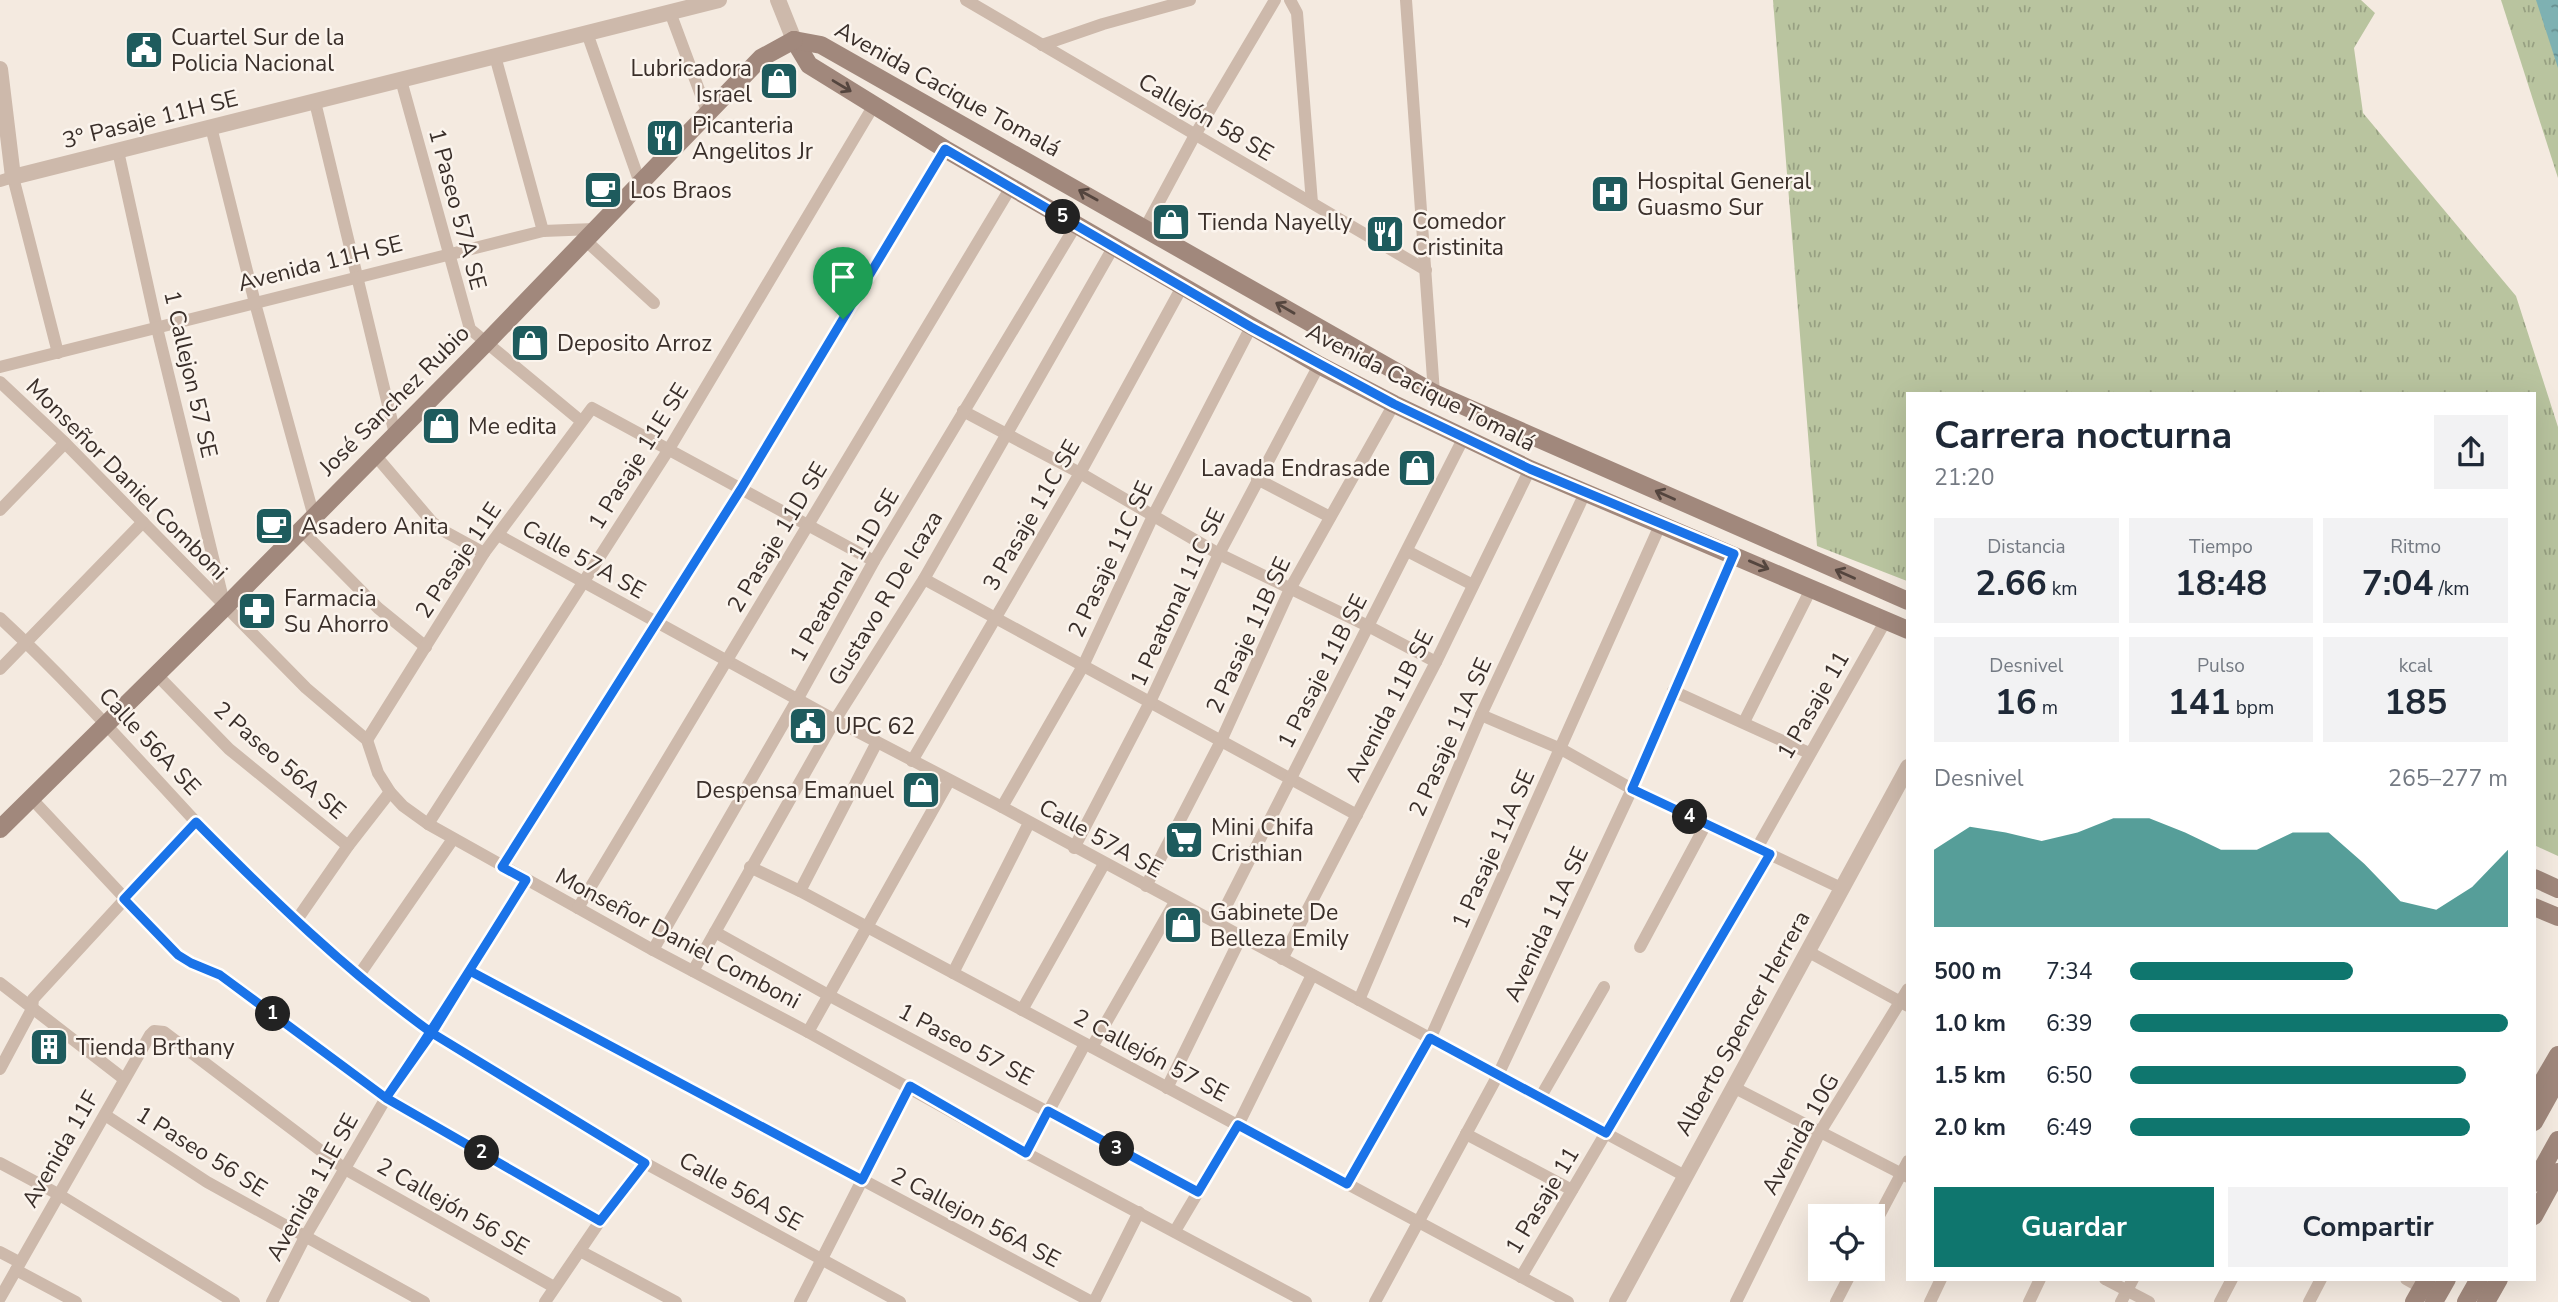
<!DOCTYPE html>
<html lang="es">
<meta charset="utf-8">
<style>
body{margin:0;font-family:"Nunito Sans",sans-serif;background:#f2f2f3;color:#1f2937;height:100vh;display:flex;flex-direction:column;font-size:26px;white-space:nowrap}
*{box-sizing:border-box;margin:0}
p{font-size:23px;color:#747a83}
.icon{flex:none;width:38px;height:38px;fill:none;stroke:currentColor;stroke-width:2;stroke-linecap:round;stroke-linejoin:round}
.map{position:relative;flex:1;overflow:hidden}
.side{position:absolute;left:1906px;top:392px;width:630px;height:889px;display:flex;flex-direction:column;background:#fff;border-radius:0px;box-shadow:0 7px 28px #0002}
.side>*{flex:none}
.buttons{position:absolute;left:1808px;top:1204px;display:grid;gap:14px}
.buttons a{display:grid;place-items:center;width:77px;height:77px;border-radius:0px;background:#fff;box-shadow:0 7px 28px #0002;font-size:35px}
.pin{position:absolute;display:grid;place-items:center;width:60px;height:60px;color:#fff;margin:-72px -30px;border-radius:50% 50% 50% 0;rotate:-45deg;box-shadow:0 0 7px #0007}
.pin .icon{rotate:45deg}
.km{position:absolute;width:35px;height:35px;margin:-18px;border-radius:50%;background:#222;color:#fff;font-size:19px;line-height:35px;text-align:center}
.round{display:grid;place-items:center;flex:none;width:74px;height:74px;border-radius:0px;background:#f2f2f3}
.summary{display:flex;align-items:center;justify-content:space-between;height:119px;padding:0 28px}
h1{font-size:38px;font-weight:700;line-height:52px}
.metrics{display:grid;grid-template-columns:repeat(3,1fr);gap:10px;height:119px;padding:7px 28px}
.metrics div{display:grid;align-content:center;border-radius:0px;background:#f2f2f3;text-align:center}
.metrics b{font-size:35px;font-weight:700}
.metrics small{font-size:19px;font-weight:400}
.metrics p{font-size:19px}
.chart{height:196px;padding:14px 28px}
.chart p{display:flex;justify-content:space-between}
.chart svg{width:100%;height:126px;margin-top:7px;fill:#0f766e;opacity:.7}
.button{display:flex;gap:14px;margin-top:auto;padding:14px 28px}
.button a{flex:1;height:80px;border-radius:0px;background:#0f766e;color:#fff;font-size:28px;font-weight:700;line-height:80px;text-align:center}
.button a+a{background:#f2f2f3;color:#1f2937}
ul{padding:0 28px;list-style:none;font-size:23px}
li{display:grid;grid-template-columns:112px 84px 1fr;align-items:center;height:52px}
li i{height:18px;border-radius:9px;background:#0f766e}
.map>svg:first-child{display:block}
.grass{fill:url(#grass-tufts)}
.water{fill:url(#water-ripples)}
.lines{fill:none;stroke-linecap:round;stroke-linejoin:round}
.minor{stroke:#cdb9ab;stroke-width:12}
.tertiary{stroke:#cdb9ab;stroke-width:16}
.secondary{stroke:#a1887c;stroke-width:18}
.oneway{stroke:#54453e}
.route-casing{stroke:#fff;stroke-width:14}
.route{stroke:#1a73e8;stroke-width:9}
.labels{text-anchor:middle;stroke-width:5;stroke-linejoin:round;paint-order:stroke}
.poi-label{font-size:23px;fill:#3a2f2a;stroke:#fbf4ed;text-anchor:start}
.street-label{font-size:23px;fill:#3a2f2a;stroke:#fbf4ed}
</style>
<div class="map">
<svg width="2558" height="1302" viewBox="0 0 2558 1302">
<defs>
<pattern id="grass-tufts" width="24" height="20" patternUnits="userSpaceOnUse" patternTransform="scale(1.75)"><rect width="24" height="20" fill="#b9c49f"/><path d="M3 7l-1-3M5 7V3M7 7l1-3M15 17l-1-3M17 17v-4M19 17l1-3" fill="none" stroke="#97a082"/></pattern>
<pattern id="water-ripples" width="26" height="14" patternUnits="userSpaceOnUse" patternTransform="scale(1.75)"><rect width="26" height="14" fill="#7eb1b2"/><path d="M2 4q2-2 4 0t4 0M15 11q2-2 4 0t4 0" fill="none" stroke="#689091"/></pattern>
</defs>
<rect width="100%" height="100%" fill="#f4eae0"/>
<g class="grass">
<polygon points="1773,0 2361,0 2375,13 2354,48 2363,113 2516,296 2558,427 2558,856 2534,845 2534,394 1908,394 1907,581 1817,546"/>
<polygon points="2501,0 2558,0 2558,178"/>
</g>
<polygon class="water" points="2536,0 2558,0 2558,68"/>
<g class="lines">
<g class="minor">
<polyline points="966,0 1426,270"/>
<polyline points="1290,0 1297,13 1312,203"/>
<polyline points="1406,0 1434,393"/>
<polyline points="670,12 708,114"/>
<polyline points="587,33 640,183"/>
<polyline points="1042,45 1103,24 1190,0"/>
<polyline points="495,56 543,231"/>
<polyline points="401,80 470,329 581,421"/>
<polyline points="315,102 395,434"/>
<polyline points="211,127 255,303 314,517"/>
<polyline points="118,151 157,328 225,607"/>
<polyline points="0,181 13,177 58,353"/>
<polyline points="1145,228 1195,135 1275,0"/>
<polyline points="584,239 654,303"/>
<polyline points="0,367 543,231 594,229"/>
<polyline points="0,382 65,443 306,688 367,740 378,773 390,792 403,806 428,824 653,950 808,1032 1026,1153 1306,1302"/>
<polyline points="963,411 1080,473 1219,554 1368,626 1436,662"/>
<polyline points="375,455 432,522 442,530 484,553"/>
<polyline points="1257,479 1330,517"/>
<polyline points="0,510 65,443"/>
<polyline points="301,530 378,608 426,647"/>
<polyline points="498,535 835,720 1002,807 1685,1176"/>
<polyline points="1407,551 1473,585"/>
<polyline points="924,579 1357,815"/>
<path d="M0 618C69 682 131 752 195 821 267 897 346 971 432 1033L645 1163 900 1302"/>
<polyline points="0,669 143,522"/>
<polyline points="157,675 229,749 348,846"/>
<polyline points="1673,691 1809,753"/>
<polyline points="1481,715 1561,749 1632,789 1841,888"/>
<polyline points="1744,722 1812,587"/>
<polyline points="367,740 484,553 592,408 874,561"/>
<polyline points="912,761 1080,473 1182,287"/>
<polyline points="31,798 178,955 191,963 220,975 386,1098 600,1221"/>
<polyline points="1002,807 1083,666 1153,516 1251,327"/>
<polyline points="428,824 669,449 874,105"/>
<polyline points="1074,848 1150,702 1219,554 1319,365"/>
<polyline points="1757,848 1886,620"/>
<polyline points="502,867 741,489 945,149"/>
<polyline points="750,867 800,891 1568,1302"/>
<polyline points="1146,886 1221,741 1290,589 1394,404"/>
<polyline points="800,891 877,742"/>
<polyline points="578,908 1011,187"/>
<polyline points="296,921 348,846 390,792"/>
<polyline points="1217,924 1464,437"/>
<polyline points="715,932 830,996 1198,1192"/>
<polyline points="1640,947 1706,824"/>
<polyline points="653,950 797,700 874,561 1076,225"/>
<polyline points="1807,951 1908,1006"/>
<polyline points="1282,959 1436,662 1530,469"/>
<polyline points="470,971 1092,1302"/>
<polyline points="693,971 835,720 924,579 1114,246"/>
<polyline points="953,973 1029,823"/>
<polyline points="359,975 453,839"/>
<polyline points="0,983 124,1079"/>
<polyline points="1359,1000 1481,715 1585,493"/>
<polyline points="1022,1010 1104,864"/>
<polyline points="808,1032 949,781"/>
<polyline points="1092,1047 1175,902"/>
<polyline points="0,1069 32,1009 33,999 196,822"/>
<polyline points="1733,1087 1908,1177"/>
<polyline points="1167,1088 1241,937"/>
<polyline points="1540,1098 1604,987"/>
<polyline points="105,1115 207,1182 424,1302"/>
<polyline points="1466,1134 1572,1190"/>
<polyline points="1026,1153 1085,1044"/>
<polyline points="0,1163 58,1194 234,1302"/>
<polyline points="1347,1184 1430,1039 1661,523"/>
<polyline points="1872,1229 1908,1161"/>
<polyline points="1175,1231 1238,1125 1312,975"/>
<polyline points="580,1251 676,1302"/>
<polyline points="0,1252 19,1262"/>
<polyline points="16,1270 76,1302"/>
<polyline points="1521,1277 1770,854"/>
<polyline points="2105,1279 2149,1302"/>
<polyline points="2406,1279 2422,1288"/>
<polyline points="0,1298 150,1035 154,1031 164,1032 345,1169 554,1287"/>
<polyline points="272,1302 305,1237 386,1098 432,1033 525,881"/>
<polyline points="545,1302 600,1221 645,1163"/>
<polyline points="800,1302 910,1086"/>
<polyline points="1094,1302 1139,1212"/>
<polyline points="1375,1302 1498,1075 1632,789 1734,554"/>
<polyline points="1736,1302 1820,1132 1908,989"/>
<polyline points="1836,1302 1853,1269"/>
<polyline points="1930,1302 1941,1279"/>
<polyline points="2029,1302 2040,1279"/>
<polyline points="2121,1302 2133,1279"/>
<polyline points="2220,1302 2232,1279"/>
<polyline points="2309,1302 2321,1279"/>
</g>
<g class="tertiary">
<polyline points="778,0 794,40"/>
<polyline points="0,69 13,177 719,0"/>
<polyline points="1617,1302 1908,767"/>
</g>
<g class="secondary">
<polyline points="794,40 809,65 945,149 1319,365 1394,404 1530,469 1908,630"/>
<polyline points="794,40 821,45 1434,393 1908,601"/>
<polyline points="0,829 225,607 486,343 761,58 794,40"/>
<polyline points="2534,878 2558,889"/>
<polyline points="2534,907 2558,917"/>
<polyline points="2534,1096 2558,1055"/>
<polyline points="2534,1122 2558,1079"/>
<polyline points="2534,1183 2558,1140"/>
<polyline points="2534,1216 2558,1172"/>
<polyline points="2414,1302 2427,1279"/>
<polyline points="2434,1302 2447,1279"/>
<polyline points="2466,1302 2479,1279"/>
<polyline points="2486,1302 2499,1279"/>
</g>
</g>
<defs><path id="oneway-shaft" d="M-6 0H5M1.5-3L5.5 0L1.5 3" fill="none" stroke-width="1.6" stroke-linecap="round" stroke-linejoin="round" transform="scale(1.75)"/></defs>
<g class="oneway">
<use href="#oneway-shaft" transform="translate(842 86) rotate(31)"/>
<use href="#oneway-shaft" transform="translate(1088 195) rotate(-151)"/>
<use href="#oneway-shaft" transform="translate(1285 308) rotate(-150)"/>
<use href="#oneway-shaft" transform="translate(1665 495) rotate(-156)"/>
<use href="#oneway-shaft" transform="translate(1759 565) rotate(23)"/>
<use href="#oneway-shaft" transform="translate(1845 574) rotate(-156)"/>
</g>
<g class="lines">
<g class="route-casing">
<path id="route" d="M843 319 741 489 502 867 526 880C480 954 435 1027 386 1098L220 975 191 963 178 955 124 899 196 822C270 897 346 971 432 1033L645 1163 600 1221 386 1098 432 1033 470 971 862 1180 910 1086 1026 1153 1048 1111 1198 1192 1238 1125 1347 1184 1430 1038 1606 1133 1770 854 1632 789 1734 554 1530 469 1394 404 1251 327 945 149 843 319"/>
</g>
<use href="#route" class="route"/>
</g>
<defs>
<g id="civic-square" transform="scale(2.0125)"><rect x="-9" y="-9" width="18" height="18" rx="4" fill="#1e5b5d" stroke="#fbf4ed"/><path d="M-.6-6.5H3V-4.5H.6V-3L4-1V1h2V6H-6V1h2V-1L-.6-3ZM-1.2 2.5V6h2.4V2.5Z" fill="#fff"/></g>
<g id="shop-square" transform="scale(2.0125)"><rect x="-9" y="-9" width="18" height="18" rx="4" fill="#1e5b5d" stroke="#fbf4ed"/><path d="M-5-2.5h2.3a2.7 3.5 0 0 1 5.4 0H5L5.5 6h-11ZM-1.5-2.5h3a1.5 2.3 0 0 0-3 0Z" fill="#fff"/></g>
<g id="restaurant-square" transform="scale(2.0125)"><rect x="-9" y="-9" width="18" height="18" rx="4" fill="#1e5b5d" stroke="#fbf4ed"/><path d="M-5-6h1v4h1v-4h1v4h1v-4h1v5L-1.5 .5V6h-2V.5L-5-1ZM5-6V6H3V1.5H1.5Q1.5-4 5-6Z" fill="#fff"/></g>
<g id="cafe-square" transform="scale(2.0125)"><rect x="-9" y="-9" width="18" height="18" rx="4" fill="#1e5b5d" stroke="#fbf4ed"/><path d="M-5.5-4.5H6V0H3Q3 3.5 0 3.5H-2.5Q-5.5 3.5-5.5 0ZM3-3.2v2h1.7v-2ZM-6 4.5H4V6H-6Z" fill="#fff"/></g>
<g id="hospital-square" transform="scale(2.0125)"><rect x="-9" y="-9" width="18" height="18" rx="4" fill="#1e5b5d" stroke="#fbf4ed"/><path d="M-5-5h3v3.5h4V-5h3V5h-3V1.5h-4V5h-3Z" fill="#fff"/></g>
<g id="pharmacy-square" transform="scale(2.0125)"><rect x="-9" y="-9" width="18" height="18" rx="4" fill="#1e5b5d" stroke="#fbf4ed"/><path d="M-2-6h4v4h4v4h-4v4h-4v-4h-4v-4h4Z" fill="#fff"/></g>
<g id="supermarket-square" transform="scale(2.0125)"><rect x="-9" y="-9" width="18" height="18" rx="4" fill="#1e5b5d" stroke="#fbf4ed"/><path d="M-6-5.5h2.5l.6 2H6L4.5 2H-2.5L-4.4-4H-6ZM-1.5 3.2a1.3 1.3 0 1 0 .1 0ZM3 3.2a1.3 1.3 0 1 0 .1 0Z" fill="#fff"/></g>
<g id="building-square" transform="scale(2.0125)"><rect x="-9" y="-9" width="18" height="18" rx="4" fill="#1e5b5d" stroke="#fbf4ed"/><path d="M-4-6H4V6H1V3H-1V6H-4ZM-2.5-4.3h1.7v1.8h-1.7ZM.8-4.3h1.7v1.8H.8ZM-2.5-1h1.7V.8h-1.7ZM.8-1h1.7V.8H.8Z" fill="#fff"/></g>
</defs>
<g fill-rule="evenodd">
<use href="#civic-square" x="144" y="50"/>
<use href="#shop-square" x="779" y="81"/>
<use href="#restaurant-square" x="665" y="138"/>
<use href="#cafe-square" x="603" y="190"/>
<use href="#hospital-square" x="1610" y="194"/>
<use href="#shop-square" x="1171" y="222"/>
<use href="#restaurant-square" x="1385" y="234"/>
<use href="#shop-square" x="530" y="343"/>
<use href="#shop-square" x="441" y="426"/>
<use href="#shop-square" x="1417" y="468"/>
<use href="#cafe-square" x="274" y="526"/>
<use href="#pharmacy-square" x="257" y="611"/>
<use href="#civic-square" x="808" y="726"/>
<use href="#shop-square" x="921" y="790"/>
<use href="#supermarket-square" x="1184" y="840"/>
<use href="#shop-square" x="1183" y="925"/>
<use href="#building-square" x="49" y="1047"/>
</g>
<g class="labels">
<g class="poi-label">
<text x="171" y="45">Cuartel Sur de la<tspan x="171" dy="26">Policia Nacional</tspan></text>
<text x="752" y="76" text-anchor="end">Lubricadora<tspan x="752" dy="26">Israel</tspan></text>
<text x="692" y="133">Picanteria<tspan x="692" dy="26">Angelitos Jr</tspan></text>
<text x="1637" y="189">Hospital General<tspan x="1637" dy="26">Guasmo Sur</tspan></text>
<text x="630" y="198">Los Braos</text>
<text x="1412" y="229">Comedor<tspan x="1412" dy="26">Cristinita</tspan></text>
<text x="1198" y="230">Tienda Nayelly</text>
<text x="557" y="351">Deposito Arroz</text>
<text x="468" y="434">Me edita</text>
<text x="1390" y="476" text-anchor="end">Lavada Endrasade</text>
<text x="301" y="534">Asadero Anita</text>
<text x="284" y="606">Farmacia<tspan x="284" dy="26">Su Ahorro</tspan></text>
<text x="835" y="734">UPC 62</text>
<text x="894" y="798" text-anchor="end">Despensa Emanuel</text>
<text x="1211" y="835">Mini Chifa<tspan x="1211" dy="26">Cristhian</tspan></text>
<text x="1210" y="920">Gabinete De<tspan x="1210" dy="26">Belleza Emily</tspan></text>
<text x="76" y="1055">Tienda Brthany</text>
</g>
<g class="street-label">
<text transform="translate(948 89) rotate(29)" y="8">Avenida Cacique Tomalá</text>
<text transform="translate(1206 117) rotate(30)" y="8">Callejón 58 SE</text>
<text transform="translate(150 119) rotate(-14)" y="8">3° Pasaje 11H SE</text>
<text transform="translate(458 209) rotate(75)" y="8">1 Paseo 57A SE</text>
<text transform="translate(320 263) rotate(-14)" y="8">Avenida 11H SE</text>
<text transform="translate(191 374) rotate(77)" y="8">1 Callejon 57 SE</text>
<text transform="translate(1421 387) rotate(27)" y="8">Avenida Cacique Tomalá</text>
<text transform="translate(394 400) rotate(-45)" y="8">José Sanchez Rubio</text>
<text transform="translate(638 456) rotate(-58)" y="8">1 Pasaje 11E SE</text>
<text transform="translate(127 479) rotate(45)" y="8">Monseñor Daniel Comboni</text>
<text transform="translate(1031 515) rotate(-60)" y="8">3 Pasaje 11C SE</text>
<text transform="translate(777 537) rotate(-59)" y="8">2 Pasaje 11D SE</text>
<text transform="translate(584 559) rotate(29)" y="8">Calle 57A SE</text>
<text transform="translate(1110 559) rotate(-65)" y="8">2 Pasaje 11C SE</text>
<text transform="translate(458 560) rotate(-56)" y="8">2 Pasaje 11E</text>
<text transform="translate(844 575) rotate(-60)" y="8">1 Peatonal 11D SE</text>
<text transform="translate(1177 597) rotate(-65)" y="8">1 Peatonal 11C SE</text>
<text transform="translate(885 598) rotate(-59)" y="8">Gustavo R De Icaza</text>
<text transform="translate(1248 635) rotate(-65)" y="8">2 Pasaje 11B SE</text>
<text transform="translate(1322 671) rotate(-63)" y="8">1 Pasaje 11B SE</text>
<text transform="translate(1813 705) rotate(-60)" y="8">1 Pasaje 11</text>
<text transform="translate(1389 706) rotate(-63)" y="8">Avenida 11B SE</text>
<text transform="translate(1450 737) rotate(-66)" y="8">2 Pasaje 11A SE</text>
<text transform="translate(150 741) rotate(47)" y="8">Calle 56A SE</text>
<text transform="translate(280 760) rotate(41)" y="8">2 Paseo 56A SE</text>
<text transform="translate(1101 838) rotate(29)" y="8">Calle 57A SE</text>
<text transform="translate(1493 849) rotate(-66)" y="8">1 Pasaje 11A SE</text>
<text transform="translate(1546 924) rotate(-65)" y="8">Avenida 11A SE</text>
<text transform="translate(678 938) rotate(28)" y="8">Monseñor Daniel Comboni</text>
<text transform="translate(1742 1023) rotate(-61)" y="8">Alberto Spencer Herrera</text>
<text transform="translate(966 1044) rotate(28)" y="8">1 Paseo 57 SE</text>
<text transform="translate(1151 1055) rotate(28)" y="8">2 Callejón 57 SE</text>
<text transform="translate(1800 1134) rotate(-61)" y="8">Avenida 10G</text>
<text transform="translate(60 1149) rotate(-60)" y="8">Avenida 11F</text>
<text transform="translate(202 1151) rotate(32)" y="8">1 Paseo 56 SE</text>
<text transform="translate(312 1187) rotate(-61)" y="8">Avenida 11E SE</text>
<text transform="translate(741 1191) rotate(29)" y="8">Calle 56A SE</text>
<text transform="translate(1542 1200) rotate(-59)" y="8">1 Pasaje 11</text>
<text transform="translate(453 1206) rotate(30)" y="8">2 Callejón 56 SE</text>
<text transform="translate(976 1217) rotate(28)" y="8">2 Callejon 56A SE</text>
</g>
</g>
</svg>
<div class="buttons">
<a><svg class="icon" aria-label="locate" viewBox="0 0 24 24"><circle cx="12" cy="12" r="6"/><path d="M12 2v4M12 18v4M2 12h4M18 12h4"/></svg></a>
</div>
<div class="pin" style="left:843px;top:319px;background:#1e9e55"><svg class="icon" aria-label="arrive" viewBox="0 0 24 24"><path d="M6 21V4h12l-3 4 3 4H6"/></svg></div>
<b class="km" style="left:273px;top:1014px">1</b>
<b class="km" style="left:482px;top:1153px">2</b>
<b class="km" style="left:1117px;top:1149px">3</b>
<b class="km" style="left:1690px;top:817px">4</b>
<b class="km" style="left:1063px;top:217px">5</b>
<section class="side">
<div class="summary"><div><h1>Carrera nocturna</h1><p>21:20</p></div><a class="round"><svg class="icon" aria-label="share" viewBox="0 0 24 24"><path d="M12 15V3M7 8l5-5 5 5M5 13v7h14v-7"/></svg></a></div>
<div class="metrics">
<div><p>Distancia</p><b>2.66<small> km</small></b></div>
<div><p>Tiempo</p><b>18:48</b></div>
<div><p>Ritmo</p><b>7:04<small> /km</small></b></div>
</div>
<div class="metrics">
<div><p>Desnivel</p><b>16<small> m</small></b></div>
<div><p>Pulso</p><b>141<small> bpm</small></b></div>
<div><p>kcal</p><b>185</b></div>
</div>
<div class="chart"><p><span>Desnivel</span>265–277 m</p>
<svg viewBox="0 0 160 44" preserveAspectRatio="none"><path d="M0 44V17L10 9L20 11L30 14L40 11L50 6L60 6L70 11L80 17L90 17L100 11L110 11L120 22L130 35L140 38L150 30L160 17V44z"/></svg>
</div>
<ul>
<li><b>500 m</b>7:34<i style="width:59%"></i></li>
<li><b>1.0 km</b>6:39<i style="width:100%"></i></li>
<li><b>1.5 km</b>6:50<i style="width:89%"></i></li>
<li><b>2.0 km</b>6:49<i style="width:90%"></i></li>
</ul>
<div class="button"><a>Guardar</a><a>Compartir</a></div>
</section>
</div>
